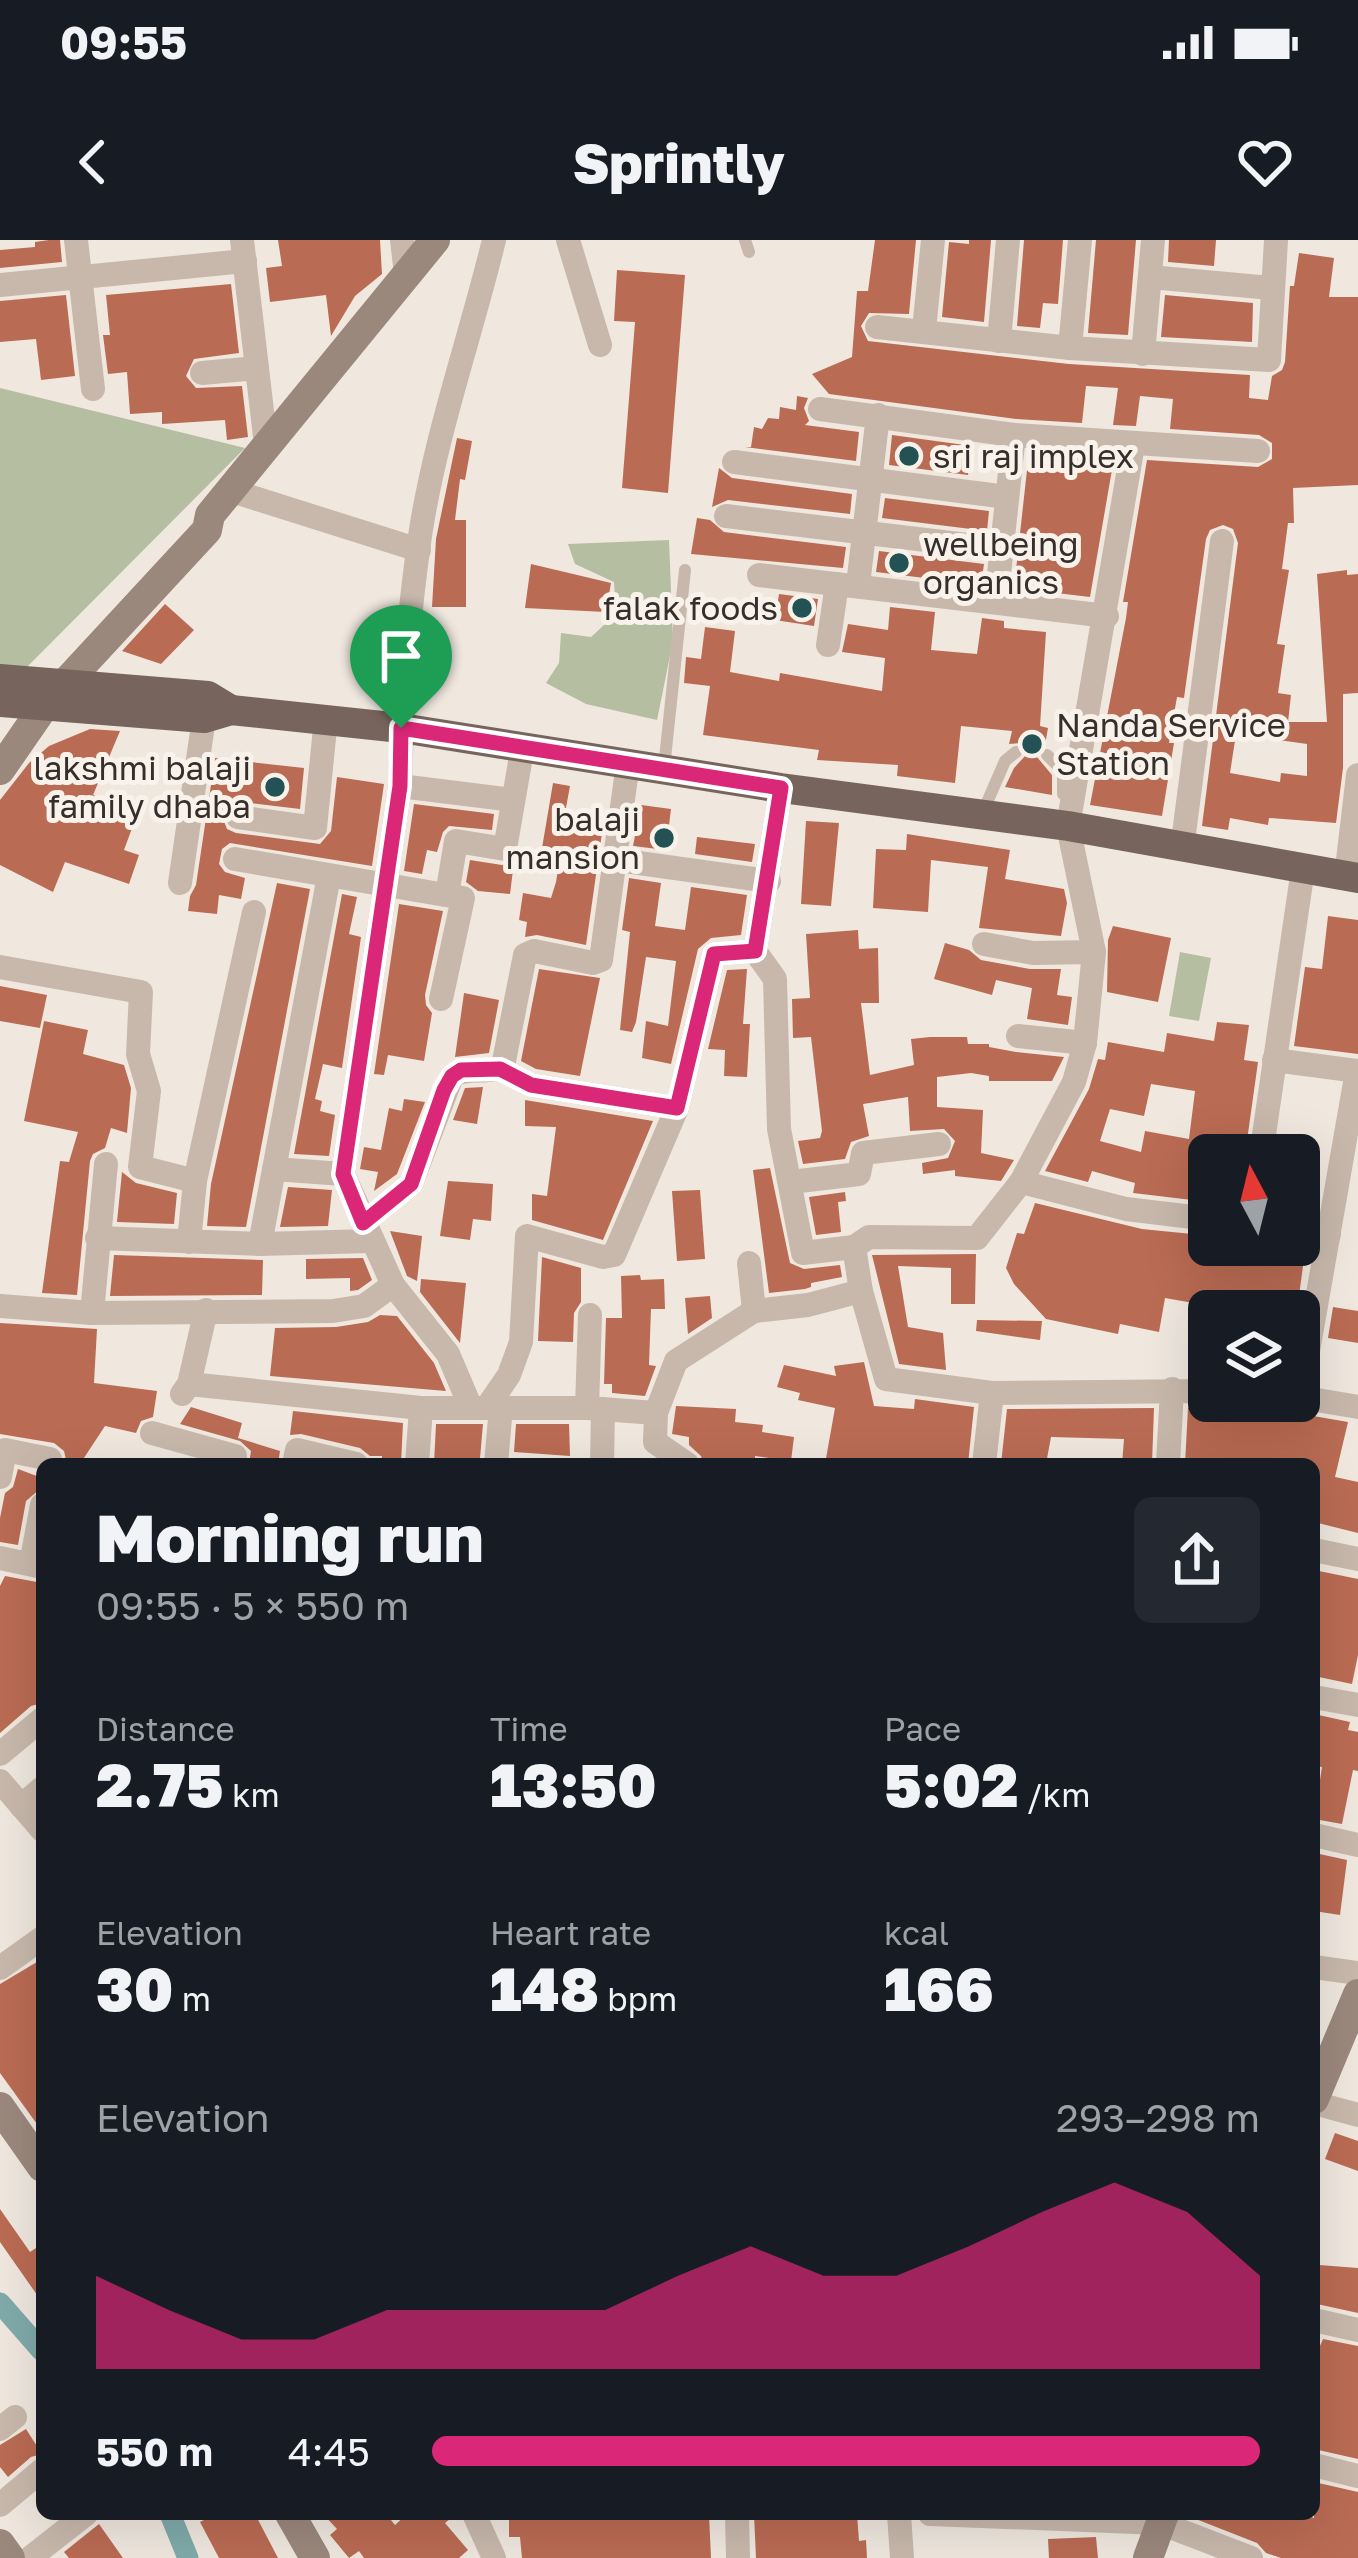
<!DOCTYPE html>
<meta charset="utf-8">
<style>
body{margin:0;font-family:"Golos Text",sans-serif;background:#242831;color:#f1f3f6;height:100vh;display:flex;flex-direction:column;font-size:45px;white-space:nowrap}
*{box-sizing:border-box;margin:0}
p{font-size:39px;color:#9ea1a6}
.icon{flex:none;width:66px;height:66px;fill:none;stroke:currentColor;stroke-width:2;stroke-linecap:round;stroke-linejoin:round}
.map{position:relative;flex:1;overflow:hidden}
.details{position:absolute;left:36px;top:1218px;width:1284px;height:1062px;display:flex;flex-direction:column;background:#171b24;border-radius:18px;box-shadow:0 12px 48px #0002}
.details>*{flex:none}
.needle{width:78px;rotate:353deg}
.buttons{position:absolute;left:1188px;top:894px;display:grid;gap:24px}
.buttons a{display:grid;place-items:center;width:132px;height:132px;border-radius:18px;background:#171b24;box-shadow:0 12px 48px #0002;font-size:60px}
.pin{position:absolute;display:grid;place-items:center;width:102px;height:102px;color:#fff;margin:-123px -51px;border-radius:50% 50% 50% 0;rotate:-45deg;box-shadow:0 0 12px #0007}
.pin .icon{rotate:45deg}
.round{display:grid;place-items:center;flex:none;width:126px;height:126px;border-radius:18px;background:#242831}
.head{display:flex;align-items:center;justify-content:space-between;height:204px;padding:0 60px}
h1{font-size:66px;font-weight:800;line-height:90px}
.metrics{display:grid;grid-template-columns:repeat(3,1fr);gap:18px;height:204px;padding:12px 60px}
.metrics div{display:grid;align-content:center}
.metrics b{font-size:60px;font-weight:800}
.metrics small{font-size:33px;font-weight:400}
.metrics p{font-size:33px}
.chart{height:336px;padding:24px 60px}
.chart p{display:flex;justify-content:space-between}
.chart svg{width:100%;height:216px;margin-top:12px;fill:#db2777;opacity:.7}
ul{padding:0 60px;list-style:none;font-size:39px}
li{display:grid;grid-template-columns:192px 144px 1fr;align-items:center;height:90px}
li i{height:30px;border-radius:15px;background:#db2777}
.status{display:flex;justify-content:space-between;align-items:center;height:84px;padding:0 60px;background:#171b24;direction:ltr}
.status svg{height:33px;fill:currentColor}
header{display:flex;justify-content:space-between;align-items:center;height:156px;padding:0 60px;background:#171b24;font-size:54px;font-weight:800}
.map>svg:first-child{display:block}
.green{fill:#b5bea0}
.lines{fill:none;stroke-linecap:round;stroke-linejoin:round}
.canal{stroke:#80aaab;stroke-width:21}
.building{fill:#ba6b53;fill-rule:evenodd}
.lane{stroke:#c8b8ac;stroke-width:12}
.street{stroke:#c8b8ac;stroke-width:24}
.secondary{stroke:#9b887d;stroke-width:30}
.primary{stroke:#77655d;stroke-width:30}
.route-casing{stroke:#fff;stroke-width:24}
.route{stroke:#db2777;stroke-width:15}
.poi-dot{fill:#235154;stroke:#f8f2eb;stroke-width:4.5}
.labels{text-anchor:middle;stroke-width:10;stroke-linejoin:round;paint-order:stroke}
.poi-label{font-size:33px;fill:#362e2a;stroke:#f8f2eb;text-anchor:start}
</style>
<div class="status"><b>09:55</b><svg viewBox="0 0 49 12"><path d="M0 12V9h3v3zM5 12V6h3v6zM10 12V3h3v9zM15 12V0h3v12zM26 1h20v11H26zM47 4h2v5h-2z"/></svg></div>
<header><svg class="icon" aria-label="back" viewBox="0 0 24 24"><path d="M15 5l-7 7 7 7"/></svg>Sprintly<svg class="icon" aria-label="heart" viewBox="0 0 24 24"><path d="M12 20l-8-8c-3-5 5-10 8-4 3-6 11-1 8 4z"/></svg></header>
<div class="map">
<svg width="1358" height="2318" viewBox="0 0 1358 2318">
<rect width="100%" height="100%" fill="#f0e8df"/>
<g class="green">
<polygon points="0,148 245,208 19,435 0,433"/>
<polygon points="669,300 673,401 657,480 586,464 546,443 559,423 561,393 591,397 616,374 614,342 575,324 568,304"/>
<polygon points="1180,712 1211,718 1199,781 1169,776"/>
</g>
<g class="lines">
<g class="canal">
<polyline points="0,2063 42,2111"/>
<polyline points="170,2274 188,2318"/>
</g>
</g>
<g class="building">
<polygon points="49,0 60,0 62,22 0,28 0,10 35,7 35,2"/>
<polygon points="278,0 380,0 382,34 355,56 331,96 326,55 270,62 266,28 282,26"/>
<path d="M875 0H916L909 74 869 73 861 86 868 101 1069 124 1250 135 1249 158 1268 160 1272 136 1282 130 1285 122 1290 46H1294L1299 13 1334 18 1329 57H1358V245L1293 248 1294 283H1288L1282 329 1289 330 1277 404 1285 405 1278 453 1291 455 1288 482H1327L1317 334 1347 330V335L1358 334V453L1343 454V528L1336 583 1269 578 1268 585 1230 578 1228 590 1202 586 1238 303 1233 289 1223 285 1210 290 1206 299 1184 458 1177 457 1169 503H1174L1162 576 1090 565 1126 378 1128 362H1123L1147 220 1258 227 1272 219V203L1259 195 1170 189 1173 159 1140 156 1136 186 1113 185 1118 148 1086 146 1082 183 1016 179 829 154 812 134 852 117 857 51H868ZM1236 494 1307 504V536L1281 533 1280 542 1230 533Z"/>
<polygon points="969,0 991,0 984,82 942,77 949,2 969,4"/>
<polygon points="1024,0 1063,0 1058,64 1043,63 1040,88 1017,86"/>
<polygon points="1096,0 1136,0 1128,95 1088,93"/>
<polygon points="1169,0 1216,0 1214,26 1168,22"/>
<polygon points="617,30 685,35 668,253 622,248 635,82 614,81"/>
<polygon points="231,44 239,113 194,119 186,136 196,148 242,146 248,197 227,200 225,180 162,184 162,172 130,174 127,132 108,134 103,95 110,95 106,55"/>
<polygon points="66,55 75,136 41,140 36,99 0,102 0,61"/>
<polygon points="1165,55 1253,63 1252,102 1161,97"/>
<polygon points="797,156 808,158 804,168 809,181 805,185 859,192 856,221 745,207 751,207 754,187 762,189 768,178 779,179 780,167 796,170"/>
<polygon points="892,195 972,206 968,235 889,225"/>
<polygon points="457,198 472,201 465,240 460,239 455,280 466,280 466,367 432,367 436,299"/>
<polygon points="1029,212 1114,218 1090,357 1014,348"/>
<polygon points="719,228 732,238 852,254 850,274 728,260 712,267"/>
<polygon points="885,258 989,271 987,291 882,278"/>
<polygon points="697,278 710,280 724,292 846,307 843,328 691,314"/>
<polygon points="879,311 984,324 981,345 876,332"/>
<polygon points="531,324 611,343 606,372 525,368"/>
<polygon points="779,354 818,359 814,386 775,380"/>
<polygon points="165,364 194,390 161,424 122,411"/>
<polygon points="890,367 935,372 931,410 977,414 982,378 1004,381 1004,388 1046,392 1040,486 1048,488 1045,505 1039,508 1037,517 1052,535 1052,555 1005,547 1014,528 1026,515 1021,503 1009,504 1012,491 961,486 955,543 897,536 898,525 817,520 819,510 703,495 710,446 684,443 686,417 701,419 705,387 735,391 730,432 779,441 780,433 882,451 885,418 842,412 848,384 888,390"/>
<polygon points="90,489 120,491 93,555 138,572 124,610 139,615 129,644 65,622 53,652 0,625 0,560 29,523 49,506"/>
<polygon points="215,518 304,528 300,569 233,561 222,576 227,589 236,593 320,604 331,591 337,537 384,544 372,626 230,603 222,609 219,624 225,632 245,638 241,659 219,655 217,674 188,671 190,656 196,645"/>
<polygon points="553,543 570,546 565,573 604,579 586,705 537,695 525,697 527,682 519,680 523,653 551,658 556,642 561,611 542,608"/>
<polygon points="414,564 494,574 492,590 449,586 443,592 437,612 427,610 422,634 404,631"/>
<polygon points="641,565 671,569 666,610 633,606"/>
<polygon points="806,581 839,583 831,666 801,664"/>
<polygon points="907,594 1010,610 1005,639 1064,649 1067,663 1061,696 979,688 988,627 931,620 928,672 873,668 876,609 906,610"/>
<polygon points="697,597 755,604 752,622 695,614"/>
<polygon points="470,620 502,625 514,622 510,654 478,651 466,642"/>
<polygon points="629,638 661,643 655,686 685,690 691,647 747,655 741,695 711,698 698,709 671,824 642,818 646,781 668,786 676,721 646,717 636,782 632,792 620,790 630,692 622,690"/>
<polygon points="277,643 310,649 246,987 207,986 211,944"/>
<polygon points="342,654 357,657 349,694 361,697 342,828 323,824 315,859 322,861 320,871 335,875 329,916 294,914"/>
<polygon points="399,664 443,671 425,755 426,765 432,773 424,821 388,815 384,835 374,834"/>
<polygon points="1328,676 1358,680 1358,814 1294,806 1305,727 1322,729"/>
<polygon points="1113,686 1171,698 1158,762 1107,752 1108,700"/>
<polygon points="858,690 859,709 878,708 879,763 861,763 870,835 914,825 911,799 930,797 967,797 968,804 989,804 989,807 1016,812 1064,817 1052,841 989,841 989,836 971,833 937,837 937,867 983,870 981,913 1014,920 1001,941 955,936 955,930 923,934 922,923 948,918 955,901 944,889 910,891 908,857 863,864 869,896 851,902 845,919 803,924 798,901 820,898 822,891 811,797 793,798 792,759 810,758 806,694"/>
<polygon points="945,703 969,710 981,720 1030,729 1061,729 1057,755 1072,757 1068,785 1027,779 1032,748 996,740 992,755 934,739"/>
<polygon points="539,729 600,738 580,836 536,829 521,821"/>
<polygon points="747,729 743,784 750,784 747,837 724,836 725,810 708,809 727,730"/>
<polygon points="0,746 47,755 40,788 0,781"/>
<polygon points="464,753 499,760 489,813 455,817"/>
<polygon points="44,781 88,790 83,814 124,825 131,848 127,893 111,888 105,908 93,914 90,921 77,1055 42,1053 60,921 69,922 78,892 24,881"/>
<path d="M1217 782 1249 785 1244 820 1258 822 1245 915H1209V962L1133 953 1135 943 1092 931 1088 942 1045 931 1089 849 1098 819 1105 820 1108 802 1164 812 1167 793 1214 801ZM1151 844 1195 851 1189 899 1145 891 1141 912 1100 901 1110 869 1144 876Z"/>
<polygon points="483,847 477,884 453,880 465,848"/>
<polygon points="404,859 425,862 397,934 374,951 378,932 360,929 364,907 381,910 389,868 402,871"/>
<polygon points="525,860 653,881 603,1000 532,980 532,954 547,956 556,887 525,886"/>
<polygon points="770,928 790,1023 804,1029 840,1025 842,1037 811,1043 811,1047 805,1049 769,1053 753,930"/>
<polygon points="122,932 136,943 177,953 174,984 117,982"/>
<polygon points="448,941 493,944 491,981 473,979 470,1000 440,996"/>
<polygon points="288,947 332,950 328,986 280,987"/>
<polygon points="700,950 705,1019 677,1021 672,951"/>
<polygon points="845,952 846,961 838,962 841,992 816,995 809,957"/>
<polygon points="1035,963 1142,989 1202,995 1200,1005 1262,1005 1305,1011 1297,1071 1209,1071 1209,1135 1188,1135 1199,1064 1165,1058 1159,1092 1120,1084 1118,1094 1046,1079 1014,1044 1006,1028 1017,993 1024,994"/>
<polygon points="390,991 422,996 417,1041 407,1036"/>
<polygon points="976,1014 975,1064 951,1064 951,1028 898,1026 908,1087 943,1093 946,1130 899,1124 872,1015"/>
<polygon points="114,1015 263,1020 262,1055 110,1056"/>
<polygon points="542,1017 581,1028 581,1062 574,1073 573,1102 538,1101"/>
<polygon points="363,1018 372,1040 358,1050 350,1051 350,1038 306,1039 306,1019"/>
<polygon points="640,1035 641,1040 664,1039 665,1069 651,1069 649,1125 656,1126 645,1156 612,1153 612,1144 604,1144 606,1078 622,1078 621,1036"/>
<polygon points="421,1039 466,1043 460,1103 420,1052"/>
<polygon points="710,1056 712,1078 688,1094 685,1058"/>
<polygon points="1333,1067 1358,1071 1358,1103 1328,1098"/>
<polygon points="380,1075 397,1076 434,1123 446,1151 270,1136 275,1088 336,1087 368,1082"/>
<polygon points="977,1080 1042,1081 1040,1100 976,1091"/>
<polygon points="0,1083 97,1089 94,1143 157,1151 153,1177 141,1181 136,1193 105,1186 80,1224 67,1224 64,1211 54,1203 0,1194"/>
<polygon points="864,1122 874,1166 914,1169 915,1159 974,1167 968,1224 825,1224 835,1168 798,1160 800,1153 777,1147 784,1125 836,1136 834,1126"/>
<polygon points="1222,1161 1283,1162 1296,1173 1348,1182 1335,1237 1358,1242 1358,1293 1314,1282 1314,1224 1185,1224 1188,1168 1210,1167"/>
<polygon points="676,1166 736,1169 735,1182 763,1185 762,1192 794,1197 791,1221 755,1216 755,1221 735,1218 734,1224 703,1224 701,1216 689,1205 689,1197 672,1194"/>
<polygon points="191,1167 242,1183 238,1198 280,1211 278,1224 249,1224 251,1211 240,1201 180,1184"/>
<polygon points="1154,1168 1152,1224 1122,1224 1124,1199 1051,1197 1046,1224 1001,1224 1007,1169"/>
<polygon points="293,1171 403,1183 401,1224 382,1224 382,1216 370,1216 360,1208 301,1194 290,1195"/>
<polygon points="436,1184 483,1184 480,1218 434,1224"/>
<polygon points="516,1184 569,1184 570,1216 514,1212"/>
<polygon points="18,1229 42,1238 40,1249 26,1261 18,1305 0,1302 0,1278 5,1253 13,1247"/>
<polygon points="1314,1330 1358,1339 1358,1415 1352,1444 1314,1436"/>
<polygon points="5,1336 42,1343 42,1463 31,1466 0,1493 0,1346"/>
<polygon points="1314,1474 1350,1482 1348,1490 1358,1492 1358,1531 1353,1530 1342,1584 1314,1579 1322,1527 1314,1526"/>
<polygon points="1315,1613 1347,1620 1340,1675 1314,1671"/>
<polygon points="37,1722 42,1729 42,1891 0,1833 0,1744"/>
<polygon points="1335,1893 1358,1901 1358,1931 1325,1919"/>
<polygon points="0,1969 30,2012 42,2004 42,2062 0,2002"/>
<polygon points="1319,2025 1358,2028 1358,2073 1317,2064"/>
<polygon points="1323,2099 1358,2106 1358,2219 1314,2209 1314,2104 1320,2106"/>
<polygon points="26,2189 42,2214 31,2217 8,2237 0,2227 0,2205"/>
<polygon points="1314,2242 1358,2252 1358,2318 1281,2318 1266,2313 1257,2303 1183,2274 1302,2274 1314,2278"/>
<polygon points="216,2274 255,2274 278,2318 219,2318 200,2282"/>
<polygon points="323,2274 386,2274 395,2285 407,2274 456,2274 445,2283 468,2310 459,2318 364,2318 359,2311 349,2318 330,2295 337,2289"/>
<polygon points="509,2274 709,2274 711,2318 522,2318 520,2297 509,2297"/>
<polygon points="754,2274 857,2274 859,2301 866,2300 867,2318 756,2318"/>
<polygon points="99,2284 123,2318 69,2318 64,2312"/>
<polygon points="1096,2297 1098,2318 1049,2318 1048,2299"/>
</g>
<g class="lines">
<g class="lane">
<polyline points="745,0 749,12"/>
<polyline points="1047,515 1063,531 1063,554"/>
<polyline points="664,528 685,330"/>
<polyline points="982,574 1005,521 1016,512"/>
</g>
<g class="street">
<polyline points="76,0 93,149"/>
<polyline points="242,0 266,205"/>
<polyline points="402,0 406,35"/>
<polyline points="568,0 600,105"/>
<polyline points="1150,37 1271,48"/>
<polyline points="0,45 245,21"/>
<polyline points="877,87 1070,108 1269,120 1276,0"/>
<polyline points="924,90 933,0"/>
<polyline points="999,101 1008,0"/>
<polyline points="1070,108 1080,0"/>
<polyline points="1143,114 1153,0"/>
<polyline points="202,133 257,128"/>
<polyline points="820,169 1014,195 1258,211"/>
<polyline points="734,222 1007,257"/>
<polyline points="232,251 419,310"/>
<polyline points="726,276 1001,309"/>
<polyline points="759,335 1107,376"/>
<polyline points="858,345 878,175"/>
<polyline points="996,362 1014,195"/>
<polyline points="828,405 837,344"/>
<polyline points="400,546 513,560"/>
<polyline points="238,577 315,588 326,478"/>
<polyline points="1182,609 1222,301"/>
<polyline points="235,619 463,658 441,759"/>
<polyline points="617,620 769,641"/>
<polyline points="1346,637 1358,535"/>
<polyline points="180,643 204,478"/>
<polyline points="447,655 456,601 505,609 523,505"/>
<polyline points="984,704 1033,713 1094,712"/>
<polyline points="755,711 775,739 779,889 803,1013 854,1007"/>
<polyline points="0,727 141,752 138,814 149,851 140,927 195,941"/>
<polyline points="1018,796 1085,803"/>
<polyline points="1274,820 1358,831"/>
<polyline points="501,829 531,845 677,868"/>
<polyline points="1261,915 1303,629"/>
<polyline points="274,929 343,934"/>
<path d="M343 934 400 546C402 463 408 378 420 296 435 196 470 99 494 0"/>
<polyline points="343,934 393,1045 448,1114 471,1168"/>
<polyline points="791,942 859,934 863,913 939,904"/>
<polyline points="1021,942 1126,969 1209,979"/>
<path d="M363 983 411 944 452 836C468 826 487 835 503 826L525 715 534 711 593 723 601 720 628 523"/>
<polyline points="1299,991 1329,994"/>
<polyline points="97,998 260,1004 370,1001"/>
<polyline points="189,1002 195,941 254,672"/>
<polyline points="260,1004 329,636"/>
<polyline points="749,1023 754,1071"/>
<polyline points="861,1051 886,1139 992,1153 1209,1151"/>
<polyline points="0,1066 92,1073 333,1071 364,1066 393,1045"/>
<polyline points="92,1073 106,924"/>
<polyline points="189,1144 421,1168 587,1168 656,1173"/>
<polyline points="182,1154 189,1144 206,1070"/>
<polyline points="1299,1157 1358,1167"/>
<polyline points="1300,1157 1357,831"/>
<polyline points="487,1167 509,1135 521,1102 527,996 603,1017 614,1015 677,868 714,714 755,711 781,548"/>
<polyline points="587,1168 590,1075"/>
<polyline points="152,1193 235,1216"/>
<polyline points="294,1224 297,1210 356,1224"/>
<polyline points="417,1224 421,1168"/>
<polyline points="496,1224 501,1167"/>
<polyline points="602,1224 603,1169"/>
<polyline points="687,1224 655,1202 656,1173 676,1121 754,1071 808,1065 861,1051 854,1007 869,997 977,998 1021,942 1074,842 1085,803 1094,712 1068,586 1133,205"/>
<polyline points="984,1224 992,1153"/>
<polyline points="1168,1224 1172,1149"/>
<polyline points="0,1237 5,1210 50,1219 50,1224"/>
<polyline points="1314,1310 1358,1319"/>
<polyline points="0,1318 42,1327"/>
<polyline points="31,1324 42,1265"/>
<polyline points="1314,1457 1358,1465"/>
<polyline points="0,1514 42,1479"/>
<polyline points="0,1541 42,1590"/>
<polyline points="21,1566 42,1548"/>
<polyline points="1314,1595 1358,1605"/>
<polyline points="1314,1727 1358,1733"/>
<polyline points="0,1728 42,1698"/>
<polyline points="1314,1863 1358,1875"/>
<polyline points="1314,2080 1358,2090"/>
<polyline points="0,2189 15,2177"/>
<polyline points="1314,2225 1358,2236"/>
<polyline points="0,2265 42,2230"/>
<polyline points="474,2274 494,2318"/>
<polyline points="737,2274 738,2318"/>
<polyline points="899,2274 902,2318"/>
<polyline points="930,2274 1160,2283 1251,2318"/>
<polyline points="30,2318 86,2274"/>
</g>
<g class="secondary">
<polyline points="0,530 45,465 207,290 210,275 435,0"/>
<polyline points="1314,1859 1358,1754"/>
<polyline points="0,1867 42,1927"/>
<polyline points="290,2274 315,2318"/>
<polyline points="0,2304 10,2318"/>
<polyline points="1148,2318 1164,2274"/>
</g>
<g class="primary">
<polyline points="0,439 208,456 231,470"/>
<polyline points="0,462 204,478 231,470 401,488 781,548 1068,586 1358,638"/>
</g>
</g>
<g class="lines">
<g class="route-casing">
<polygon id="route" points="401,488 781,548 755,711 714,714 677,868 531,845 500,829 461,830 452,836 444,850 411,944 363,983 343,934 400,546"/>
</g>
<use href="#route" class="route"/>
</g>
<g class="poi-dot">
<circle cx="909" cy="216" r="12"/>
<circle cx="899" cy="323" r="12"/>
<circle cx="802" cy="368" r="12"/>
<circle cx="1032" cy="504" r="12"/>
<circle cx="275" cy="547" r="12"/>
<circle cx="664" cy="598" r="12"/>
</g>
<g class="labels">
<g class="poi-label">
<text x="933" y="228">sri raj implex</text>
<text x="923" y="316">wellbeing<tspan x="923" dy="38">organics</tspan></text>
<text x="778" y="380" text-anchor="end">falak foods</text>
<text x="1056" y="497">Nanda Service<tspan x="1056" dy="38">Station</tspan></text>
<text x="251" y="540" text-anchor="end">lakshmi balaji<tspan x="251" dy="38">family dhaba</tspan></text>
<text x="640" y="591" text-anchor="end">balaji<tspan x="640" dy="38">mansion</tspan></text>
</g>
</g>
</svg>
<div class="buttons">
<a><svg class="needle" viewBox="-14 -14 28 28"><path d="M0-13l5 13h-10z" fill="#e53935"/><path d="M0 13l5-13h-10z" fill="#9ea1a6"/></svg></a>
<a><svg class="icon" aria-label="layers" viewBox="0 0 24 24"><path d="M12 4l9 5-9 5-9-5zM3 14l9 5 9-5"/></svg></a>
</div>
<div class="pin" style="left:401px;top:488px;background:#1e9e55"><svg class="icon" aria-label="arrive" viewBox="0 0 24 24"><path d="M6 21V4h12l-3 4 3 4H6"/></svg></div>
<section class="details">
<div class="head"><div><h1>Morning run</h1><p>09:55 · 5 × 550 m</p></div><a class="round"><svg class="icon" aria-label="share" viewBox="0 0 24 24"><path d="M12 15V3M7 8l5-5 5 5M5 13v7h14v-7"/></svg></a></div>
<div class="metrics">
<div><p>Distance</p><b>2.75<small> km</small></b></div>
<div><p>Time</p><b>13:50</b></div>
<div><p>Pace</p><b>5:02<small> /km</small></b></div>
</div>
<div class="metrics">
<div><p>Elevation</p><b>30<small> m</small></b></div>
<div><p>Heart rate</p><b>148<small> bpm</small></b></div>
<div><p>kcal</p><b>166</b></div>
</div>
<div class="chart"><p><span>Elevation</span>293–298 m</p>
<svg viewBox="0 0 160 44" preserveAspectRatio="none"><path d="M0 44V25L10 32L20 38L30 38L40 32L50 32L60 32L70 32L80 25L90 19L100 25L110 25L120 19L130 12L140 6L150 12L160 25V44z"/></svg>
</div>
<ul>
<li><b>550 m</b>4:45<i style="width:100%"></i></li>
</ul>
</section>
</div>
